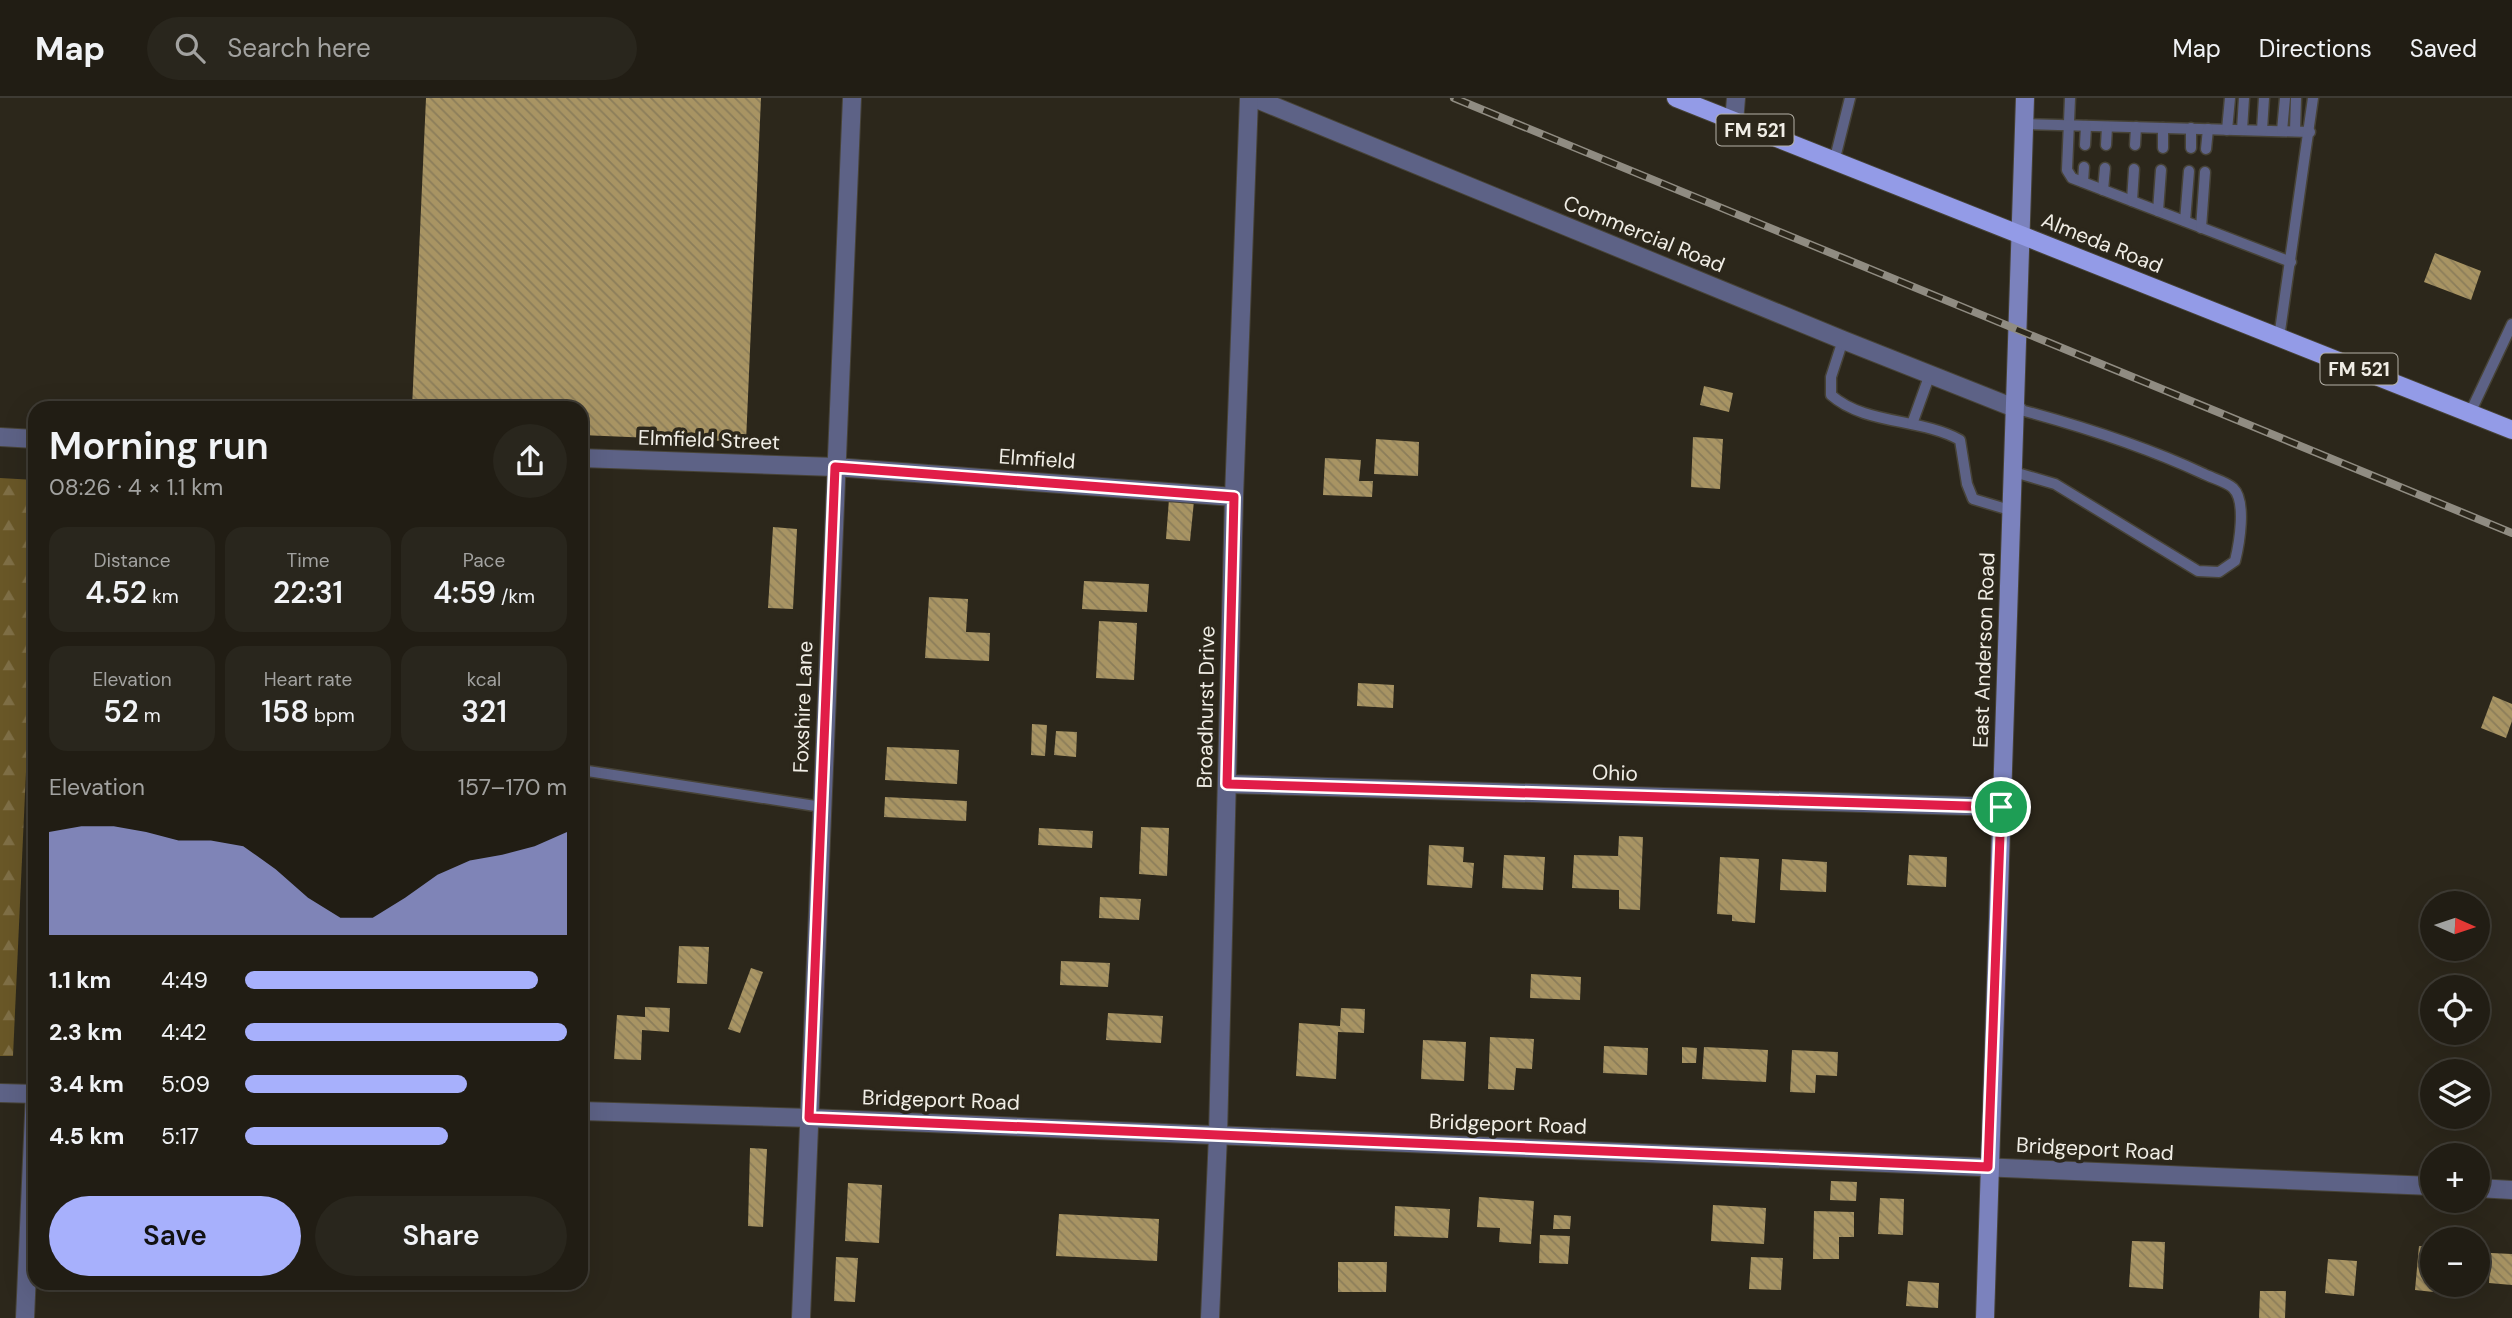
<!DOCTYPE html>
<meta charset="utf-8">
<style>
body{margin:0;font-family:"DM Sans",sans-serif;background:#29261d;color:#f1f3f6;height:100vh;display:flex;flex-direction:column;font-size:26px;white-space:nowrap}
*{box-sizing:border-box;margin:0}
p{font-size:23px;color:#a2a2a0}
.icon{flex:none;width:38px;height:38px;fill:none;stroke:currentColor;stroke-width:2;stroke-linecap:round;stroke-linejoin:round}
.map{position:relative;flex:1;overflow:hidden}
.panel{position:absolute;left:28px;top:303px;width:560px;height:889px;display:flex;flex-direction:column;background:#211d14;border-radius:21px;box-shadow:0 7px 28px #0002,0 0 0 2px #3e3b34}
.panel>*{flex:none}
.needle{width:46px;rotate:93deg}
.tools{position:absolute;left:2420px;top:793px;display:grid;gap:14px}
.tools a{display:grid;place-items:center;width:70px;height:70px;border-radius:50%;background:#211d14;box-shadow:0 7px 28px #0002,0 0 0 2px #3e3b34;font-size:35px}
.pin{position:absolute;display:grid;place-items:center;width:60px;height:60px;color:#fff;margin:-30px;border:4px solid #fff;border-radius:50%;box-shadow:0 2px 7px #0007}
.round{display:grid;place-items:center;flex:none;width:74px;height:74px;border-radius:37px;background:#29261d}
.head{display:flex;align-items:center;justify-content:space-between;height:119px;padding:0 21px}
h1{font-size:38px;font-weight:600;line-height:52px}
.figures{display:grid;grid-template-columns:repeat(3,1fr);gap:10px;height:119px;padding:7px 21px}
.figures div{display:grid;align-content:center;border-radius:18px;background:#29261d;text-align:center}
.figures b{font-size:30px;font-weight:600}
.figures small{font-size:19px;font-weight:400}
.figures p{font-size:19px}
.chart{height:196px;padding:14px 21px}
.chart p{display:flex;justify-content:space-between}
.chart svg{width:100%;height:126px;margin-top:7px;fill:#a7b0fc;opacity:.7}
.button{display:flex;gap:14px;margin-top:auto;padding:14px 21px}
.button a{flex:1;height:80px;border-radius:42px;background:#a7b0fc;color:#111;font-size:28px;font-weight:600;line-height:80px;text-align:center}
.button a+a{background:#29261d;color:#f1f3f6}
ul{padding:0 21px;list-style:none;font-size:23px}
li{display:grid;grid-template-columns:112px 84px 1fr;align-items:center;height:52px}
li i{height:18px;border-radius:9px;background:#a7b0fc}
header{display:flex;align-items:center;gap:42px;box-sizing:border-box;height:98px;padding:0 35px;background:#211d14;border-bottom:2px solid #3e3b34}
header strong{font-size:33px}
nav{display:flex;gap:38px;margin-inline-start:auto;font-size:24px}
.search{width:490px;height:63px;background:#29261d;display:flex;align-items:center;gap:18px;box-sizing:border-box;padding:0 24px;border-radius:38px;color:#a2a2a0;font-size:26px}
.map>svg:first-child{display:block}
.forest{fill:url(#forest-firs)}
.building{fill:url(#building-back-hatch)}
.lines{fill:none;stroke-linecap:round;stroke-linejoin:round}
.lane-casing{stroke:#474337;stroke-width:13}
.street-casing{stroke:#474337;stroke-width:20}
.secondary-casing{stroke:#474337;stroke-width:20}
.primary-casing{stroke:#474337;stroke-width:20}
.lane{stroke:#5d6286;stroke-width:10}
.street{stroke:#5d6286;stroke-width:18}
.secondary{stroke:#7b82bd;stroke-width:18}
.primary{stroke:#939be7;stroke-width:18}
.rail-casing{stroke:#908c82;stroke-width:8}
.rail{stroke:#2c271b;stroke-width:5;stroke-dasharray:16;stroke-linecap:butt}
.route-casing{stroke:#fff;stroke-width:14}
.route{stroke:#e11d48;stroke-width:9}
.labels{text-anchor:middle;stroke-width:7;stroke-linejoin:round;paint-order:stroke}
.shield{fill:#2c271b;stroke:#b5b2a8;stroke-width:2}
.shield-label{font-size:19px;font-weight:bold;fill:#f0ede5}
.street-label{font-size:21px;fill:#f0ede5;stroke:#2c271b}
</style>
<header>
<strong>Map</strong>
<div class="search"><svg class="icon" aria-label="search" viewBox="0 0 24 24"><circle cx="10" cy="10" r="6"/><path d="M15 15l6 6"/></svg>Search here</div>
<nav><a>Map</a><a>Directions</a><a>Saved</a></nav>
</header>
<div class="map">
<svg width="2512" height="1220" viewBox="0 0 2512 1220">
<defs>
<pattern id="forest-firs" width="22" height="20" patternUnits="userSpaceOnUse" patternTransform="scale(1.75)"><rect width="22" height="20" fill="#695727"/><path d="M5 1l3.5 6h-7zM16 11l3.5 6h-7z" fill="#7f6f46"/></pattern>
<pattern id="building-back-hatch" width="6" height="6" patternUnits="userSpaceOnUse" patternTransform="scale(1.75)"><rect width="6" height="6" fill="#a89463"/><path d="M-1 5l2 2M0 0l6 6M5-1l2 2" fill="none" stroke="#8b7d5a"/></pattern>
</defs>
<rect width="100%" height="100%" fill="#2c271b"/>
<polygon class="forest" points="0,380 35,382 35,477 13,958 0,958"/>
<g class="building">
<polygon points="426,0 761,0 746,344 581,337 581,310 412,310"/>
<polygon points="2435,155 2481,173 2471,202 2424,184"/>
<polygon points="1704,288 1733,295 1729,314 1700,307"/>
<polygon points="1693,339 1723,341 1720,391 1691,389"/>
<polygon points="1376,341 1419,344 1418,378 1374,376"/>
<polygon points="1325,360 1361,362 1359,383 1373,383 1372,399 1323,397"/>
<polygon points="1169,401 1194,403 1190,443 1166,441"/>
<polygon points="773,429 797,431 793,511 768,510"/>
<polygon points="1084,483 1149,486 1147,514 1082,511"/>
<polygon points="929,499 968,501 966,534 990,535 989,563 925,560"/>
<polygon points="1099,523 1137,525 1134,582 1096,580"/>
<polygon points="1358,585 1394,587 1393,610 1357,608"/>
<polygon points="2493,598 2512,606 2512,623 2506,640 2481,630"/>
<polygon points="1032,626 1047,627 1045,658 1031,657"/>
<polygon points="1056,633 1077,634 1076,659 1054,657"/>
<polygon points="887,649 959,652 957,686 885,682"/>
<polygon points="885,699 967,703 966,723 884,719"/>
<polygon points="1141,729 1169,730 1167,778 1139,776"/>
<polygon points="1039,730 1093,733 1092,750 1038,747"/>
<polygon points="1619,738 1643,739 1640,812 1619,811 1619,792 1572,790 1574,757 1618,758"/>
<polygon points="1429,747 1464,749 1463,764 1474,765 1472,790 1427,787"/>
<polygon points="1504,757 1545,759 1543,792 1502,790"/>
<polygon points="1909,757 1947,759 1946,789 1907,787"/>
<polygon points="1720,759 1759,761 1755,825 1732,823 1732,817 1717,816"/>
<polygon points="1782,761 1827,764 1826,794 1780,792"/>
<polygon points="1100,799 1141,801 1139,822 1099,820"/>
<polygon points="679,848 709,849 707,886 677,885"/>
<polygon points="1061,863 1110,865 1108,889 1060,887"/>
<polygon points="751,870 763,874 740,935 728,931"/>
<polygon points="1531,876 1581,879 1580,902 1530,900"/>
<polygon points="645,909 670,910 669,934 642,932 641,962 614,961 617,917 645,919"/>
<polygon points="1341,910 1365,911 1364,935 1338,934 1336,981 1296,978 1299,925 1340,928"/>
<polygon points="1108,915 1163,918 1161,945 1106,942"/>
<polygon points="1490,939 1534,941 1532,971 1516,970 1514,992 1488,991"/>
<polygon points="1423,942 1466,944 1464,983 1421,981"/>
<polygon points="1604,948 1648,950 1647,977 1603,975"/>
<polygon points="1682,949 1697,950 1696,965 1682,965"/>
<polygon points="1704,949 1768,952 1766,984 1702,981"/>
<polygon points="1792,952 1838,954 1837,978 1816,977 1815,995 1790,994"/>
<polygon points="750,1050 767,1051 763,1129 748,1128"/>
<polygon points="1831,1083 1857,1084 1856,1103 1830,1102"/>
<polygon points="848,1085 882,1087 879,1145 845,1143"/>
<polygon points="1479,1099 1534,1103 1531,1146 1499,1144 1500,1130 1477,1129"/>
<polygon points="1880,1100 1904,1101 1903,1137 1878,1136"/>
<polygon points="1713,1107 1766,1110 1764,1146 1711,1143"/>
<polygon points="1395,1108 1450,1111 1448,1140 1394,1138"/>
<polygon points="1814,1113 1854,1114 1854,1139 1839,1139 1839,1161 1813,1161"/>
<polygon points="1059,1116 1159,1121 1157,1163 1056,1158"/>
<polygon points="1554,1117 1571,1118 1570,1131 1553,1131"/>
<polygon points="1540,1137 1570,1138 1568,1166 1539,1165"/>
<polygon points="2132,1143 2165,1144 2163,1191 2129,1189"/>
<polygon points="2419,1148 2432,1149 2432,1186 2443,1186 2443,1195 2415,1192"/>
<polygon points="2491,1155 2512,1156 2512,1187 2489,1185"/>
<polygon points="836,1159 858,1160 855,1204 834,1203"/>
<polygon points="1751,1159 1783,1160 1781,1192 1749,1191"/>
<polygon points="2328,1161 2357,1163 2354,1198 2325,1195"/>
<polygon points="1338,1164 1387,1164 1386,1194 1338,1194"/>
<polygon points="1908,1183 1939,1185 1938,1210 1906,1208"/>
<polygon points="2260,1193 2286,1193 2285,1220 2259,1220"/>
</g>
<g class="lines">
<g class="lane-casing">
<g id="lane">
<polyline points="2070,0 2067,72 2072,80 2291,164"/>
<polyline points="2024,26 2310,34"/>
<polyline points="2227,32 2230,0"/>
<polyline points="2242,32 2244,0"/>
<polyline points="2262,32 2264,0"/>
<polyline points="2282,33 2285,0"/>
<polyline points="2295,33 2296,0"/>
<polyline points="2085,47 2086,28"/>
<polyline points="2106,47 2107,29"/>
<polyline points="2135,47 2136,29"/>
<polyline points="2163,50 2163,30"/>
<polyline points="2191,50 2191,30"/>
<polyline points="2206,51 2208,31"/>
<polyline points="1834,64 1850,0"/>
<polyline points="2083,84 2084,69"/>
<polyline points="2103,92 2105,70"/>
<polyline points="2132,103 2134,71"/>
<polyline points="2158,113 2161,72"/>
<polyline points="2185,123 2189,73"/>
<polyline points="2201,130 2205,74"/>
<polyline points="2279,240 2313,0"/>
<path d="M1843 242 1831 279V297C1865 327 1921 320 1960 342L1967 386 1973 401 2013 413"/>
<polyline points="2470,315 2512,226"/>
<polyline points="1912,326 1930,276"/>
<path d="M2014 374 2055 386 2198 473 2219 474 2235 463C2239 447 2247 403 2233 390 2227 384 2212 380 2204 376 2144 348 2081 328 2017 311"/>
<polyline points="581,672 822,709"/>
</g>
</g>
<g class="street-casing">
<g id="street">
<polyline points="1254,0 1843,242 2017,311"/>
<polyline points="1734,24 1736,0"/>
<polyline points="0,339 35,341"/>
<polyline points="581,360 835,369 1234,399"/>
<polyline points="1227,686 2001,709"/>
<polyline points="0,995 35,996"/>
<polyline points="581,1013 809,1020 2432,1088"/>
<polyline points="2478,1090 2512,1092"/>
<polyline points="25,1220 35,994"/>
<polyline points="801,1220 852,0"/>
<polyline points="1210,1220 1218,1037 1234,399 1249,0"/>
</g>
</g>
<g class="secondary-casing">
<polyline id="secondary" points="1985,1220 2025,0"/>
</g>
<g class="primary-casing">
<polyline id="primary" points="1676,0 2512,332"/>
</g>
<use href="#lane" class="lane"/>
<use href="#street" class="street"/>
<use href="#secondary" class="secondary"/>
<use href="#primary" class="primary"/>
<g class="rail-casing">
<polyline id="rail" points="1454,0 2512,435"/>
</g>
<use href="#rail" class="rail"/>
</g>
<g class="lines">
<g class="route-casing">
<polygon id="route" points="835,369 1234,399 1227,686 2001,709 1988,1069 809,1020"/>
</g>
<use href="#route" class="route"/>
</g>
<g class="labels">
<g class="shield">
<rect x="1716.5" y="16.5" width="77" height="31" rx="5"/>
<rect x="2320.5" y="255.5" width="77" height="31" rx="5"/>
</g>
<g class="shield-label">
<text x="1755" y="39">FM 521</text>
<text x="2359" y="278">FM 521</text>
</g>
<g class="street-label">
<text transform="translate(1644 136) rotate(22)" y="7">Commercial Road</text>
<text transform="translate(2102 145) rotate(22)" y="7">Almeda Road</text>
<text transform="translate(709 342) rotate(2)" y="7">Elmfield Street</text>
<text transform="translate(1037 361) rotate(4)" y="7">Elmfield</text>
<text transform="translate(1984 552) rotate(-88)" y="7">East Anderson Road</text>
<text transform="translate(803 609) rotate(-88)" y="7">Foxshire Lane</text>
<text transform="translate(1206 609) rotate(-89)" y="7">Broadhurst Drive</text>
<text transform="translate(1615 675) rotate(2)" y="7">Ohio</text>
<text transform="translate(941 1002) rotate(2)" y="7">Bridgeport Road</text>
<text transform="translate(1508 1026) rotate(2)" y="7">Bridgeport Road</text>
<text transform="translate(2095 1051) rotate(3)" y="7">Bridgeport Road</text>
</g>
</g>
</svg>
<div class="tools">
<a><svg class="needle" viewBox="-14 -14 28 28"><path d="M0-13l5 13h-10z" fill="#e53935"/><path d="M0 13l5-13h-10z" fill="#a2a2a0"/></svg></a>
<a><svg class="icon" aria-label="locate" viewBox="0 0 24 24"><circle cx="12" cy="12" r="6"/><path d="M12 2v4M12 18v4M2 12h4M18 12h4"/></svg></a>
<a><svg class="icon" aria-label="layers" viewBox="0 0 24 24"><path d="M12 4l9 5-9 5-9-5zM3 14l9 5 9-5"/></svg></a>
<a>+</a>
<a>−</a>
</div>
<div class="pin" style="left:2001px;top:709px;background:#1e9e55"><svg class="icon" aria-label="arrive" viewBox="0 0 24 24"><path d="M6 21V4h12l-3 4 3 4H6"/></svg></div>
<section class="panel">
<div class="head"><div><h1>Morning run</h1><p>08:26 · 4 × 1.1 km</p></div><a class="round"><svg class="icon" aria-label="share" viewBox="0 0 24 24"><path d="M12 15V3M7 8l5-5 5 5M5 13v7h14v-7"/></svg></a></div>
<div class="figures">
<div><p>Distance</p><b>4.52<small> km</small></b></div>
<div><p>Time</p><b>22:31</b></div>
<div><p>Pace</p><b>4:59<small> /km</small></b></div>
</div>
<div class="figures">
<div><p>Elevation</p><b>52<small> m</small></b></div>
<div><p>Heart rate</p><b>158<small> bpm</small></b></div>
<div><p>kcal</p><b>321</b></div>
</div>
<div class="chart"><p><span>Elevation</span>157–170 m</p>
<svg viewBox="0 0 160 44" preserveAspectRatio="none"><path d="M0 44V8L10 6L20 6L30 8L40 11L50 11L60 13L70 21L80 31L90 38L100 38L110 31L120 23L130 18L140 16L150 13L160 8V44z"/></svg>
</div>
<ul>
<li><b>1.1 km</b>4:49<i style="width:91%"></i></li>
<li><b>2.3 km</b>4:42<i style="width:100%"></i></li>
<li><b>3.4 km</b>5:09<i style="width:69%"></i></li>
<li><b>4.5 km</b>5:17<i style="width:63%"></i></li>
</ul>
<div class="button"><a>Save</a><a>Share</a></div>
</section>
</div>
